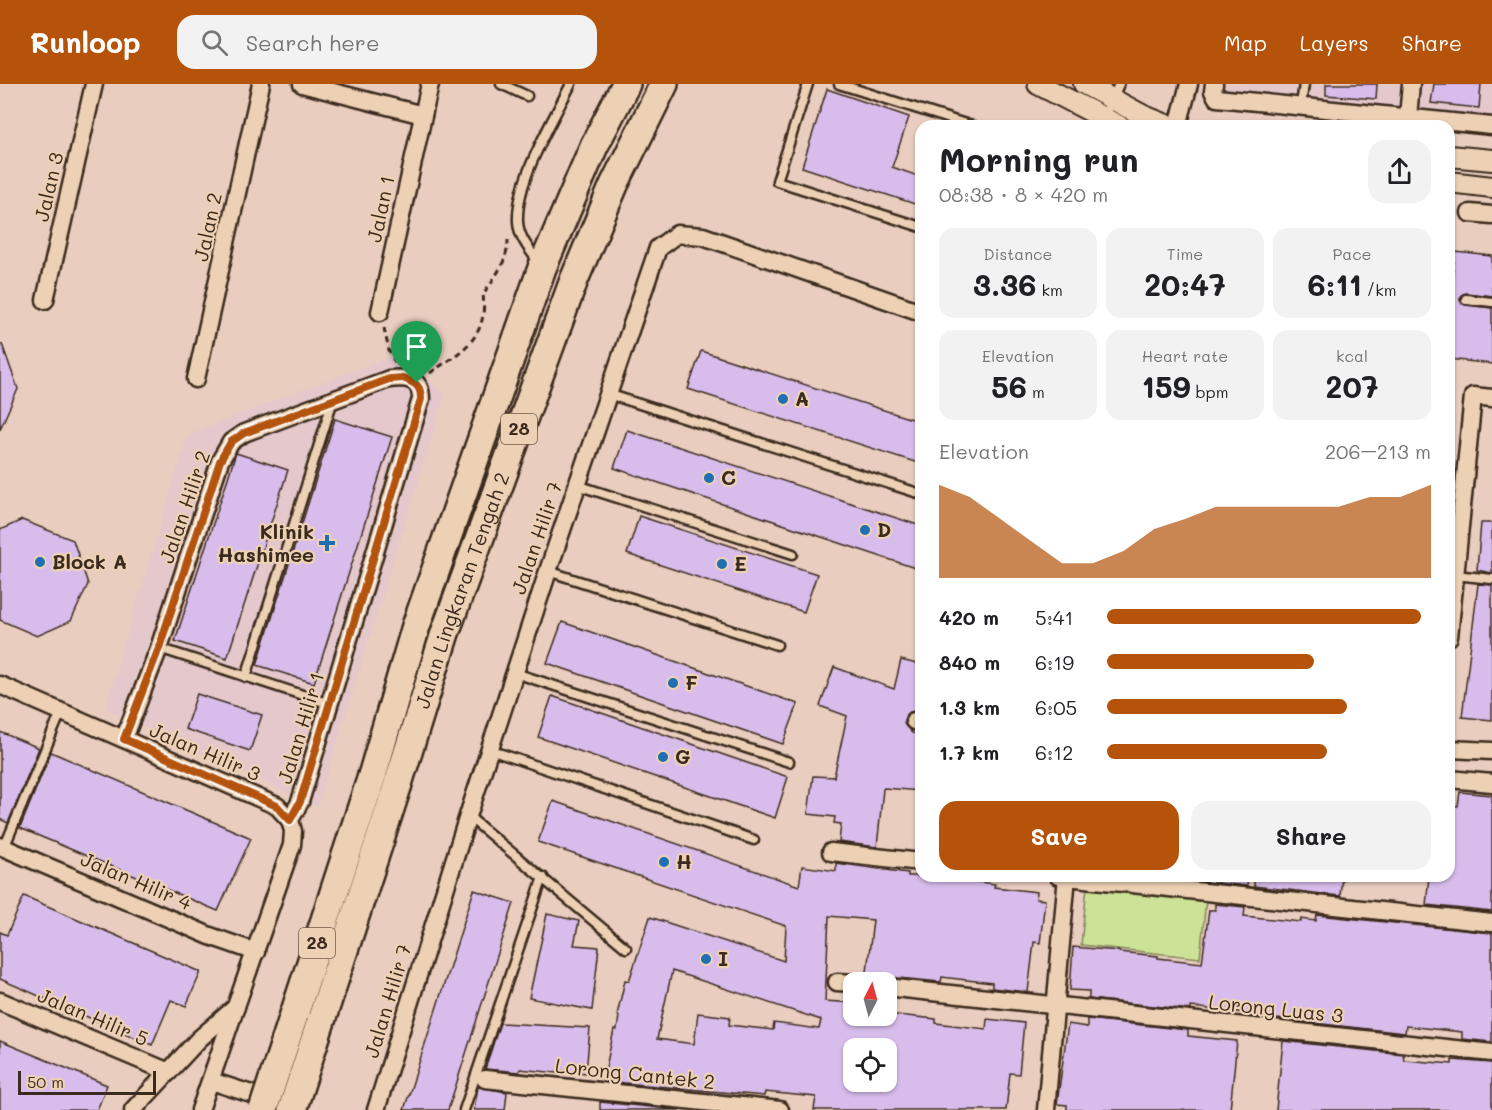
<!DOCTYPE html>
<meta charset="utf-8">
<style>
body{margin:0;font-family:Mali,sans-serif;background:#f2f2f2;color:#202124;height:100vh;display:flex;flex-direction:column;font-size:22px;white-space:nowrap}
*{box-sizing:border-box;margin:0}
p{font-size:20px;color:#757577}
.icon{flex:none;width:33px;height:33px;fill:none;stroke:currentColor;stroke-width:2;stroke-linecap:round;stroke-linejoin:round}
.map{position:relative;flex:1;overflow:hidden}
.sheet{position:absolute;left:915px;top:36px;width:540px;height:762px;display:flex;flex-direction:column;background:#fff;border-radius:18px;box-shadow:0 2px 4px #0004}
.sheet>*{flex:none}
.needle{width:39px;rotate:6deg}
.fabs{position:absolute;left:843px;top:888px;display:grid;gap:12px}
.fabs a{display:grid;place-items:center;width:54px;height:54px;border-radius:12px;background:#fff;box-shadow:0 2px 4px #0004;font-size:30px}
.scale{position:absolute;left:18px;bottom:15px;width:138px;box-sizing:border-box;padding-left:6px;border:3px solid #3b2a1e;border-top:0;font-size:16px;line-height:21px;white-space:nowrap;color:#3b2a1e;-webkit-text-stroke:4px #edd1b4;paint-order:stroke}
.pin{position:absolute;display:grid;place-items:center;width:51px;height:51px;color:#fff;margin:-62px -26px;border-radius:50% 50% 50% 0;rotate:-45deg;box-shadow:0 0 6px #0007}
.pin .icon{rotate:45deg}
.round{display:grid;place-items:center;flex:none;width:63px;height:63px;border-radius:18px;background:#f2f2f2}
.summary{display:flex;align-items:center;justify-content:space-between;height:102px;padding:0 24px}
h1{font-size:33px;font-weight:700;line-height:45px}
.metrics{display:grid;grid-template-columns:repeat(3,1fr);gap:9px;height:102px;padding:6px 24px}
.metrics div{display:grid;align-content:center;border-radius:15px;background:#f2f2f2;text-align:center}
.metrics b{font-size:30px;font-weight:700}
.metrics small{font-size:16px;font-weight:400}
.metrics p{font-size:16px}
.chart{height:168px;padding:12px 24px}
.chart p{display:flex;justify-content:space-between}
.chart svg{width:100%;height:108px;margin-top:6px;fill:#b45309;opacity:.7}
.action{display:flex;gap:12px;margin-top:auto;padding:12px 24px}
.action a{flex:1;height:69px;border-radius:18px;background:#b45309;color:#fff;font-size:24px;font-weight:700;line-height:69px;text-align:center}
.action a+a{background:#f2f2f2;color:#202124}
ul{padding:0 24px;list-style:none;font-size:20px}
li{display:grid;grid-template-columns:96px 72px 1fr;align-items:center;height:45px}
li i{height:15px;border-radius:8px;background:#b45309}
header{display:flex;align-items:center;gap:36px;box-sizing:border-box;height:84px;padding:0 30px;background:#b45309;color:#fff}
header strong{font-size:28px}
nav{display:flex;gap:33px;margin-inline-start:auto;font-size:21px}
.search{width:420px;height:54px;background:#f2f2f2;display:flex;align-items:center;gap:15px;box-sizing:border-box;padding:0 21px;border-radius:18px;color:#757577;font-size:22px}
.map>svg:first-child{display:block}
.built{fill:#e4c8cc}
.green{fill:#cbe297;stroke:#83865a;stroke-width:1.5}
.building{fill:#d8bdec;stroke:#3b2a1e;stroke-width:1.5;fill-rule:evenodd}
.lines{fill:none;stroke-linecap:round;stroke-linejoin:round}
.service-casing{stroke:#3b2a1e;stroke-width:13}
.minor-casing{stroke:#3b2a1e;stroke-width:21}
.tertiary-casing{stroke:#3b2a1e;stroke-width:24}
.trunk-casing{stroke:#3b2a1e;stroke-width:32}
.path{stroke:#3b2a1e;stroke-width:3;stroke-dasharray:6 4.5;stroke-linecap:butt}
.service{stroke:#edd1b4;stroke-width:8}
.minor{stroke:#edd1b4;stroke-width:16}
.tertiary{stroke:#edd1b4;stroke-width:20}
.trunk{stroke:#edd1b4;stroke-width:27}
.trunk-bridge-casing{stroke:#3b2a1e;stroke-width:32;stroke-linecap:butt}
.trunk-bridge{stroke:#edd1b4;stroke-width:27}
.route-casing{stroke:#fff;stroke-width:12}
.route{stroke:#b45309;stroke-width:8}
.poi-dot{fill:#1f6fb2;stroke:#edd1b4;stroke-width:2}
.labels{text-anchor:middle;stroke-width:4.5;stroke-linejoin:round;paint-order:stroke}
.shield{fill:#edd1b4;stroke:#705c4b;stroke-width:1.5}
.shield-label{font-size:18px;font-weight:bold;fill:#3b2a1e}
.street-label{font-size:20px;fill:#3b2a1e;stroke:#edd1b4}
.poi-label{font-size:20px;font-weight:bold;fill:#3b2a1e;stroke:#edd1b4;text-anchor:start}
</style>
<header>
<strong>Runloop</strong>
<div class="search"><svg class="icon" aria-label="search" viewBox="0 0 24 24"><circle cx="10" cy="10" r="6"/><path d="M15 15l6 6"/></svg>Search here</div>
<nav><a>Map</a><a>Layers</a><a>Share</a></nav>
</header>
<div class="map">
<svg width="1492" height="1026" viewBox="0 0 1492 1026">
<rect width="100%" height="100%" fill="#e9cdbf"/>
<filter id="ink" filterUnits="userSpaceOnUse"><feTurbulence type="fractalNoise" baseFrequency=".0167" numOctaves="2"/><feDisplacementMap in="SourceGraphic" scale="12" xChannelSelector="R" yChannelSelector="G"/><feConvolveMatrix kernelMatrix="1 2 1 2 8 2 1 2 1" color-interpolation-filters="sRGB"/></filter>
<g filter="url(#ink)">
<g class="built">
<polygon points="1222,0 1492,0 1492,33 1221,7"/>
<polygon points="400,269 445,310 317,723 105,624 188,350"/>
</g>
<polygon class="green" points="1087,803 1206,815 1200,874 1081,861"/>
<g class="building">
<polygon points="1326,0 1377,0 1376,15 1326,11"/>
<polygon points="1434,0 1481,0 1479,24 1431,19"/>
<polygon points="827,5 909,33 892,83 921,93 921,122 802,83"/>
<polygon points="1455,168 1492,172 1492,212 1466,209 1461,211 1460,215 1465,221 1492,224 1492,280 1449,275 1449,220"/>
<polygon points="0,260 2,260 18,305 0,345"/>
<polygon points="701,267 921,338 921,380 688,305"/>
<polygon points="335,335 392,353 314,599 257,581"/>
<polygon points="627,346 921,442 921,486 614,384"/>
<polygon points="236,369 288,386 227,574 175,557"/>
<polygon points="639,432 817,490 804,528 627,470"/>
<polygon points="22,436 73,456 88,500 71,537 37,552 0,536 0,446"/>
<polygon points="1481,439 1492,439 1492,489 1477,486"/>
<polygon points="1478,500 1492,501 1492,636 1462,633"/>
<polygon points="562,538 798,620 783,660 547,579"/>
<polygon points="901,576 921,581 921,613 918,627 910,628 904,636 905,641 912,649 921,650 921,707 884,704 883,705 877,763 839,758 841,740 834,739 835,733 808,730 813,692 834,693 847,632 820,622 834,583 894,605"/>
<polygon points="197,610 262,631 250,667 185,645"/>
<polygon points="552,612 788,693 775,734 538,653"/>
<polygon points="0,648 39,664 8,739 0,735"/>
<polygon points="51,668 251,754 218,827 20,744"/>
<polygon points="1460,708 1492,711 1492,828 1426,821 1429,792 1449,792 1449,721 1458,722"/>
<path d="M553 717 799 802 802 782 836 787V779L908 789V792H958V795L995 800 994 803 1037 808 1036 815 1045 816 1040 859 1034 858 1028 908 992 904V899L942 893 941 898 887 893 881 894 877 898 866 896 873 836 829 832 825 917 854 919V932L886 930 936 935V939L986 945 987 935 1024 939 1019 990 1010 989 1006 1026H814L816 1013 765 1008 764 1012 603 997 614 946H617L619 932 617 931 625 896 629 897 650 833 784 877 786 842 538 758ZM672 887 821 936 819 945 774 939 773 946 729 941 730 933 698 929 694 960 657 955ZM854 964H886V998H854Z"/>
<polygon points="1218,792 1248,792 1247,802 1217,799"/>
<polygon points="1254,792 1342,792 1340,812 1254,802"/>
<polygon points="474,806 514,819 448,1026 404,1026"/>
<polygon points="24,812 201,888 186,922 171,916 152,961 0,895 0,848 7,851"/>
<polygon points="1215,820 1245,823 1244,832 1301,838 1301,835 1316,837 1317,831 1492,849 1492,958 1462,955 1462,948 1406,942 1405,949 1248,932 1248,929 1191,923 1191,926 1089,915 1089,907 1070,906 1073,863 1119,867 1119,868 1158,872 1158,874 1202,879 1209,826 1215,826"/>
<polygon points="547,830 579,837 574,861 599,863 592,926 529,914"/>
<polygon points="1087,935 1188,946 1188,952 1237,957 1230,1026 1067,1026 1067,1021 1057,1020 1068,940 1087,943"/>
<polygon points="500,939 590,944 586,989 558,986 558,989 520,985 519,988 485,985"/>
<polygon points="0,957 107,1001 97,1026 0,1026"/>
<polygon points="1283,957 1403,970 1404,976 1452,980 1452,976 1492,979 1492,1026 1276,1026"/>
<polygon points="478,1003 507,1008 505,1026 474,1026"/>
<polygon points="600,1018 680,1026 600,1026"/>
</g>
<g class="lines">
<g class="service-casing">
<g id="service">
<polyline points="501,0 527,12"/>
<polyline points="808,0 777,97 921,143"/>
<polyline points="839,0 972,42"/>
<polyline points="1301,21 1304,0"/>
<polyline points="1103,35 1119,0"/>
<path d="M539 179C530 166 519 154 518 138 516 96 552 38 571 0"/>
<polyline points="1466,215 1492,218"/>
<polyline points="608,310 921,410"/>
<polyline points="577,401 793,470"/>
<polyline points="548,487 777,561"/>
<polyline points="1455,491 1492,495"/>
<polyline points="159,564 330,620"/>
<polyline points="515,589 789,678"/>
<polyline points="246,593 333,316"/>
<polyline points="490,666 754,756"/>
<polyline points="468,732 626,864"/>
<polyline points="4,764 61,628"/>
<polyline points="464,1026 543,793"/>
</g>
</g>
<g class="minor-casing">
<g id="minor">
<polyline points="302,0 423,31"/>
<polyline points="1214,0 1213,7 1217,14 1492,42"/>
<polyline points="1408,33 1411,0"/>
<polyline points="1178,42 1189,0"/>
<polyline points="1470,129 1492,131"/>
<polyline points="45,216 94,0"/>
<polyline points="380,228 430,0"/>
<polyline points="196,295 261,0"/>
<polyline points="1449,553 1473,312 1492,314"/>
<polyline points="0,601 277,722 290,736"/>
<polyline points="914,637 921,638"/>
<path d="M124 655 159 564 220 377 231 358 244 349 389 295C407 293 421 294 421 315L300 718 290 736 293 747 292 761 200 1026"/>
<polyline points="1449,665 1492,667"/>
<polyline points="1449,695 1492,699"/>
<polyline points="0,762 210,852 256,868"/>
<polyline points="831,768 921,778"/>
<polyline points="1058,792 1492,839"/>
<polyline points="837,898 854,899"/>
<polyline points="886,903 1492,969"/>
<polyline points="0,917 169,988"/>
<polyline points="485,995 780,1026"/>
<polyline points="211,997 273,1017"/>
<polyline points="133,1026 199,955 236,923"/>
<polyline points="376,1026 468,732 548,487 658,164 677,150 703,152 921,228"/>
<polyline points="1046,1026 1067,792"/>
</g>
</g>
<g class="tertiary-casing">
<g id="tertiary">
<polyline points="1038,0 1119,42"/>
<polyline points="1084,0 1144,32 1169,42"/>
<polyline points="1449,72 1492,76"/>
<polyline points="1449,98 1492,103"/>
</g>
</g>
<g class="trunk-casing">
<g id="trunk">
<polyline points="372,692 416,542 542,184 594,62 626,0"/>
<path id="s1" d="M398 700 445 549 574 196 614 101 664 0"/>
</g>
</g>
<g class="path">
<polyline points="384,244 389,267 395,278"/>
<path d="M430 289C463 266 488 255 483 210 495 193 508 177 508 156"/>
</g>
<use href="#service" class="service"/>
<use href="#minor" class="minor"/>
<use href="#tertiary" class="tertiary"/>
<use href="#trunk" class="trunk"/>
<g class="trunk-bridge-casing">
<g id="trunk-bridge">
<polyline points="263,1026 372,692"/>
<polyline points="292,1026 398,700"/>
</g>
</g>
<use href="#trunk-bridge" class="trunk-bridge"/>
</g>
</g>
<g class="lines" filter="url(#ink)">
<g class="route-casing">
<path id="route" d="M403 294C415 299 421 301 421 315L300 718 290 736 277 722 124 655 159 564 220 377 231 358 244 349 389 295Z"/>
</g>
<use href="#route" class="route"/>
</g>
<g class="poi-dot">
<circle cx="783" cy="315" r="6"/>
<circle cx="709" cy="394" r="6"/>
<circle cx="865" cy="446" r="6"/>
<path d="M324 450h6v6h6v6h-6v6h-6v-6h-6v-6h6z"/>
<circle cx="40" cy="478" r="6"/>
<circle cx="722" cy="480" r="6"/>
<circle cx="673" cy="599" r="6"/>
<circle cx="663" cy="673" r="6"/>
<circle cx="664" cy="778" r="6"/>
<circle cx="706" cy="875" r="6"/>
</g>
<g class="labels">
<g class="shield">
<rect x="501" y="330" width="36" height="30" rx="4.5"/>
<rect x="299" y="844" width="36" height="30" rx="4.5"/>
</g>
<g class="shield-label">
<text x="519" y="351">28</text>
<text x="317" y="865">28</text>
</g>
<g class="street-label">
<text transform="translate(49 103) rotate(-77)" y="7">Jalan 3</text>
<text transform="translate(381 125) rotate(-78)" y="7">Jalan 1</text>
<text transform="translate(208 143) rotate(-78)" y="7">Jalan 2</text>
<text transform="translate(185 423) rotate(-71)" y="7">Jalan Hilir 2</text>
<text transform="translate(537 454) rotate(-71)" y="7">Jalan Hilir 7</text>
<text dy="7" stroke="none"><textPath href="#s1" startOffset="204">Jalan Lingkaran Tengah 2</textPath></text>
<text transform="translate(301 644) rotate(-73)" y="7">Jalan Hilir 1</text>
<text transform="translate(205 668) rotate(23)" y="7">Jalan Hilir 3</text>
<text transform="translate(136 797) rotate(23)" y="7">Jalan Hilir 4</text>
<text transform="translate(388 917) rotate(-73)" y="7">Jalan Hilir 7</text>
<text transform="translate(1276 925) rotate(6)" y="7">Lorong Luas 3</text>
<text transform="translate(93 933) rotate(23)" y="7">Jalan Hilir 5</text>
<text transform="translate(635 990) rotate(6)" y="7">Lorong Cantek 2</text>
</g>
<g class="poi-label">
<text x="795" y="322">A</text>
<text x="721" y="401">C</text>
<text x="877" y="453">D</text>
<text x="314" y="455" text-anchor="end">Klinik<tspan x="314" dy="23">Hashimee</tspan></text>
<text x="52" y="485">Block A</text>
<text x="734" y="487">E</text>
<text x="685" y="606">F</text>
<text x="675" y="680">G</text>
<text x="676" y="785">H</text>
<text x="718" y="882">I</text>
</g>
</g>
</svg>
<div class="fabs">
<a><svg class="needle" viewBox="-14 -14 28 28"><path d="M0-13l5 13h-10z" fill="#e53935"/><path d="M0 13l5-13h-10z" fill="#757577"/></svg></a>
<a><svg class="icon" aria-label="locate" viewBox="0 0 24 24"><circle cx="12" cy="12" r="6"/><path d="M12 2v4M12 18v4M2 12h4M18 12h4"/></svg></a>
</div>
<div class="scale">50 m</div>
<div class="pin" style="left:417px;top:299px;background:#1e9e55"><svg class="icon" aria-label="arrive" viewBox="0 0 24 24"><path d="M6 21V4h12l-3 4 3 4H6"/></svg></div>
<section class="sheet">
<div class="summary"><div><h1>Morning run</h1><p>08:38 · 8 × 420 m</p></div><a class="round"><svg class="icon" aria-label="share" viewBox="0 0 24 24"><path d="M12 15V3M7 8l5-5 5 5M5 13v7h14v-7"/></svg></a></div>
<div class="metrics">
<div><p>Distance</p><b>3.36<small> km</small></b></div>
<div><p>Time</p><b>20:47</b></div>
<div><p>Pace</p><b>6:11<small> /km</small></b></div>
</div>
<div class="metrics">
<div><p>Elevation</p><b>56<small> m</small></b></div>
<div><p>Heart rate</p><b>159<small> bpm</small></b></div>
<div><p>kcal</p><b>207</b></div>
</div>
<div class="chart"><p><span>Elevation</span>206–213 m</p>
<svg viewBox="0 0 160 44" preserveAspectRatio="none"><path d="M0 44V6L10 11L20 20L30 29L40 38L50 38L60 33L70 24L80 20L90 15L100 15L110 15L120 15L130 15L140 11L150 11L160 6V44z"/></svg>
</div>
<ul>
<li><b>420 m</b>5:41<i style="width:97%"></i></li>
<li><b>840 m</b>6:19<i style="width:64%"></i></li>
<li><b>1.3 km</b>6:05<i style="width:74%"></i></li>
<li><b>1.7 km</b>6:12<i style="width:68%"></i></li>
</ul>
<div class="action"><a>Save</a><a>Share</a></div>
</section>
</div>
